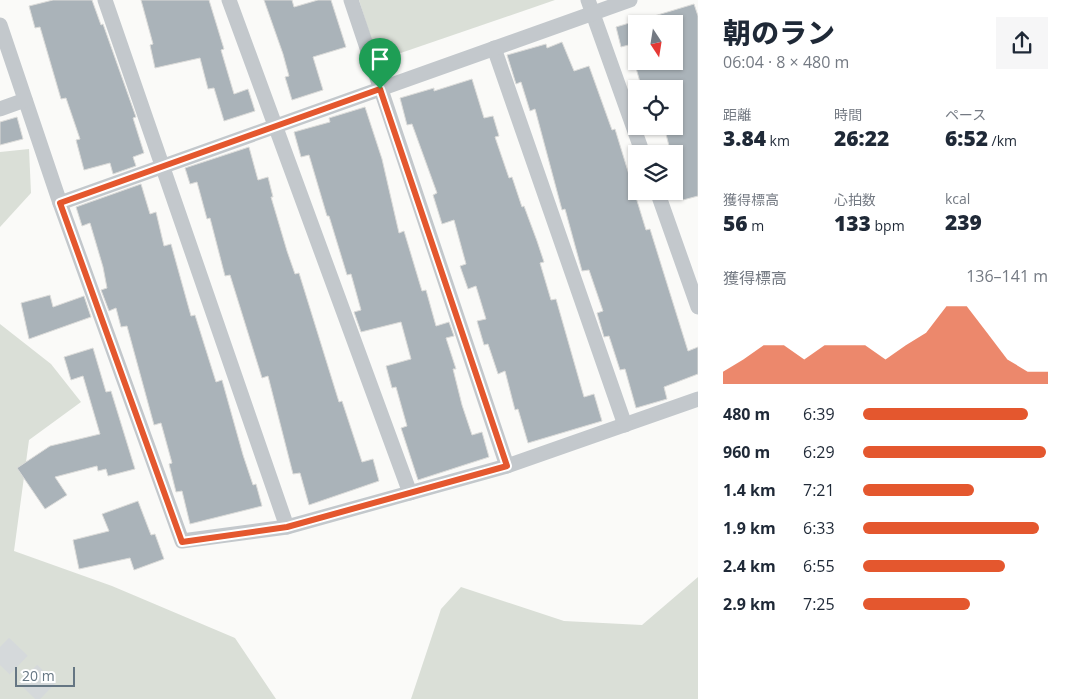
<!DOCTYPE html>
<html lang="ja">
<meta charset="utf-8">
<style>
body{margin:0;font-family:"Open Sans","Noto Sans JP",sans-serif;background:#f6f6f7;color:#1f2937;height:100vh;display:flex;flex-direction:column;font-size:19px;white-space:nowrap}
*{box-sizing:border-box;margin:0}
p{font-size:16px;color:#747a83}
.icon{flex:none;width:28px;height:28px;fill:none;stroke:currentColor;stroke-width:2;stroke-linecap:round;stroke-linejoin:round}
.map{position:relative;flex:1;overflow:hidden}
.sheet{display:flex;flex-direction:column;background:#fff;width:375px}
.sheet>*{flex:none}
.needle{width:32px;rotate:168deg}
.buttons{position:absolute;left:628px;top:15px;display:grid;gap:10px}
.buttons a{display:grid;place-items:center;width:55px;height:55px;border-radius:0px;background:#fff;box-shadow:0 1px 4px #0004;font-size:25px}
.scale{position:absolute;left:15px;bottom:12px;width:60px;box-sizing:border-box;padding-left:5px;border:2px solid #657683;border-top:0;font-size:14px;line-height:18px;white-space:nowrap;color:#657683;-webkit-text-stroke:4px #fff;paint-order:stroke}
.pin{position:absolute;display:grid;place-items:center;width:42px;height:42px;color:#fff;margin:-51px -21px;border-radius:50% 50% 50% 0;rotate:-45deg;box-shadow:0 0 5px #0007}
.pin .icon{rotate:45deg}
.round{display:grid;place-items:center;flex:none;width:52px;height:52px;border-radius:0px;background:#f6f6f7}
.overview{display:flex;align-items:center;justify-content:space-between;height:85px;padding:0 25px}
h1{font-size:28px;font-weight:800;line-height:38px}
.metrics{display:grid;grid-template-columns:repeat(3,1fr);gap:8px;height:85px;padding:5px 25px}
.metrics div{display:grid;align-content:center}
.metrics b{font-size:21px;font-weight:800}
.metrics small{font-size:14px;font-weight:400}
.metrics p{font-size:14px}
.chart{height:140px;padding:10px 25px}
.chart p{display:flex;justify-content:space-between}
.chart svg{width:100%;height:90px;margin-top:5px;fill:#e4572e;opacity:.7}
ul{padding:0 25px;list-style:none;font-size:16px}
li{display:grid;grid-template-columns:80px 60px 1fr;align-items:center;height:38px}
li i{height:12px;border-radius:6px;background:#e4572e}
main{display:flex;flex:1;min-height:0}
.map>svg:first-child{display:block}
.green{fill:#dadfd7}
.building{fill:#aab3b9;stroke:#dcdcda}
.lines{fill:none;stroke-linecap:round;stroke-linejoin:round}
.trunk-tunnel{stroke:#d5d9db;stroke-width:26;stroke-dasharray:26 13;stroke-linecap:butt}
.minor{stroke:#c3c8cc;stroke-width:15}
.route-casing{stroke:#fff;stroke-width:10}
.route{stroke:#e4572e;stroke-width:6}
</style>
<main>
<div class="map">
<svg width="698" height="699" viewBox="0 0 698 699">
<rect width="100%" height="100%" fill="#fafaf8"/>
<g class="green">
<polygon points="359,0 555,0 389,57 375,51"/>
<polygon points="29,149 31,193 0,227 0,152"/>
<polygon points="0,324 51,364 81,402 29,440 14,551 112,586 235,638 276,699 0,699"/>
<polygon points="698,577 698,699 411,699 441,609 461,587 564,621 642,625"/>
</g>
<g class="building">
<polygon points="53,0 92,0 101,25 103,24 136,117 133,118 144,153 133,157 136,166 113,174 110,163 84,170 76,140 80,139 66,98 61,99 40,27 35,28 29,6"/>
<polygon points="141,0 209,0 224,49 221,50 234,94 248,89 255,111 224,121 214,88 208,89 200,58 155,68 150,45 153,44"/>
<polygon points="264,0 292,0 294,7 318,0 331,0 346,47 313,57 323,90 292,100 285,77 289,76 283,54"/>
<polygon points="694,4 698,16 698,196 683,200 676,176 674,154 671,154 664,126 674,126 674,89 642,89 634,61 674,61 674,24 642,24 641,20"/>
<polygon points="636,21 636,43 621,47 616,27"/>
<polygon points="562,42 574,71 589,66 612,130 615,129 646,230 650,229 688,351 698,347 698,374 664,387 667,399 636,408 625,369 620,370 609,336 604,337 602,330 597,313 603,311 589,270 582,271 565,209 562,210 535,109 530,111 521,82 516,84 507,55 546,44 547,48"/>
<polygon points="472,79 484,118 493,116 499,136 495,137 509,178 512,177 522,207 524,206 537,241 544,262 540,263 551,300 556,299 584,397 594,394 602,421 528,443 518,409 515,410 505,371 498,374 488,344 484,345 477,321 486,319 476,286 468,289 460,266 466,264 454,220 442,224 433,195 437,193 412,124 407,125 400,98 434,88 434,91"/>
<polygon points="365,107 382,159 399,233 404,231 422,291 426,290 436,326 449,322 454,336 446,338 456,369 453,369 462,405 472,435 482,432 489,457 418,480 401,428 407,426 396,387 392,388 386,366 411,359 401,322 361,332 354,312 361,310 351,274 347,275 329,216 327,216 309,155 301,157 294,132 330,122 329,118"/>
<polygon points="17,117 23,139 0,145 0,122"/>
<polygon points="249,147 258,180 268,177 273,197 271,197 287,251 295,274 299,273 339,402 342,401 362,462 373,459 379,481 309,505 300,473 293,474 268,376 262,378 230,275 225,276 210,218 207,219 197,182 190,184 185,168"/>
<polygon points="141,184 150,214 156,212 164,246 171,244 191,316 195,315 216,382 222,380 243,455 253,485 256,484 262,506 190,524 182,491 176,492 169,464 172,463 161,423 154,425 127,326 121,327 116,308 109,311 101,290 107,288 103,267 90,223 82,226 76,207"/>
<polygon points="50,295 53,307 84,296 91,317 29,339 21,303"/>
<polygon points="93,348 106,392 111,391 135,469 108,476 106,469 98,471 97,466 55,477 67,495 45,509 17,468 50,446 100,434 83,376 71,380 64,357"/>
<polygon points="138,501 151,535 155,534 164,559 134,570 130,558 79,569 73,540 109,531 102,514"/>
</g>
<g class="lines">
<polyline class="trunk-tunnel" points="0,647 54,699"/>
<g class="minor">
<polyline points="105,0 287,527"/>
<polyline points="229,0 410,493"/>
<polyline points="351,0 507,466"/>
<polyline points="588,0 643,154"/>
<polyline points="0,25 60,203 182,541 287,527 507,466 698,399"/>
<polyline points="494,48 625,425"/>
<polyline points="0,109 25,100"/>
<polyline points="657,191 698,307"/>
<polyline points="60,203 630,0"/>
</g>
</g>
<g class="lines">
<g class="route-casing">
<polygon id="route" points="380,89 507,466 287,527 182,542 60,203"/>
</g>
<use href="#route" class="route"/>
</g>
</svg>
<div class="buttons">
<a><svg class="needle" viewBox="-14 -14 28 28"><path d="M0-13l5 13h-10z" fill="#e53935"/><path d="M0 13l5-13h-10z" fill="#747a83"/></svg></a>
<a><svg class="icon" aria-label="locate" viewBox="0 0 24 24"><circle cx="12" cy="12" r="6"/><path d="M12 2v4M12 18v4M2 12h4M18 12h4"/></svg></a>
<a><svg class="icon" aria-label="layers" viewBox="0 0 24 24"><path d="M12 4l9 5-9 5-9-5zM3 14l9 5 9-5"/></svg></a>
</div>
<div class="scale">20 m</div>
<div class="pin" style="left:380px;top:89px;background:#1e9e55"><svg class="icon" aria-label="arrive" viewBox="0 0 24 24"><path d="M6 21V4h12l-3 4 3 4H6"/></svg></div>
</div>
<section class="sheet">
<div class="overview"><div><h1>朝のラン</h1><p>06:04 · 8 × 480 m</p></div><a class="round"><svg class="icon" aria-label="share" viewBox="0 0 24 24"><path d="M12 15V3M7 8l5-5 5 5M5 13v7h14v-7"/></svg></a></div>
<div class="metrics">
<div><p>距離</p><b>3.84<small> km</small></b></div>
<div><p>時間</p><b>26:22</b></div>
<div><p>ペース</p><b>6:52<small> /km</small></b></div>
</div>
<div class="metrics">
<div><p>獲得標高</p><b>56<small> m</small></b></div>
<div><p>心拍数</p><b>133<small> bpm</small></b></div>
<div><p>kcal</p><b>239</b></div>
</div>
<div class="chart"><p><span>獲得標高</span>136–141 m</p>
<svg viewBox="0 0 160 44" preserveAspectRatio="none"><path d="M0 44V38L10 32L20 25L30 25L40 32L50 25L60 25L70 25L80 32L90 25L100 19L110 6L120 6L130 19L140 32L150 38L160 38V44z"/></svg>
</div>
<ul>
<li><b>480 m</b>6:39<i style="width:89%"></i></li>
<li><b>960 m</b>6:29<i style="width:99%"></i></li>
<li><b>1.4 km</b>7:21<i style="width:60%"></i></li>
<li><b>1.9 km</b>6:33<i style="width:95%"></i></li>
<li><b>2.4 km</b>6:55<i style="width:77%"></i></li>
<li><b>2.9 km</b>7:25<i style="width:58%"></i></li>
</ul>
</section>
</main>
